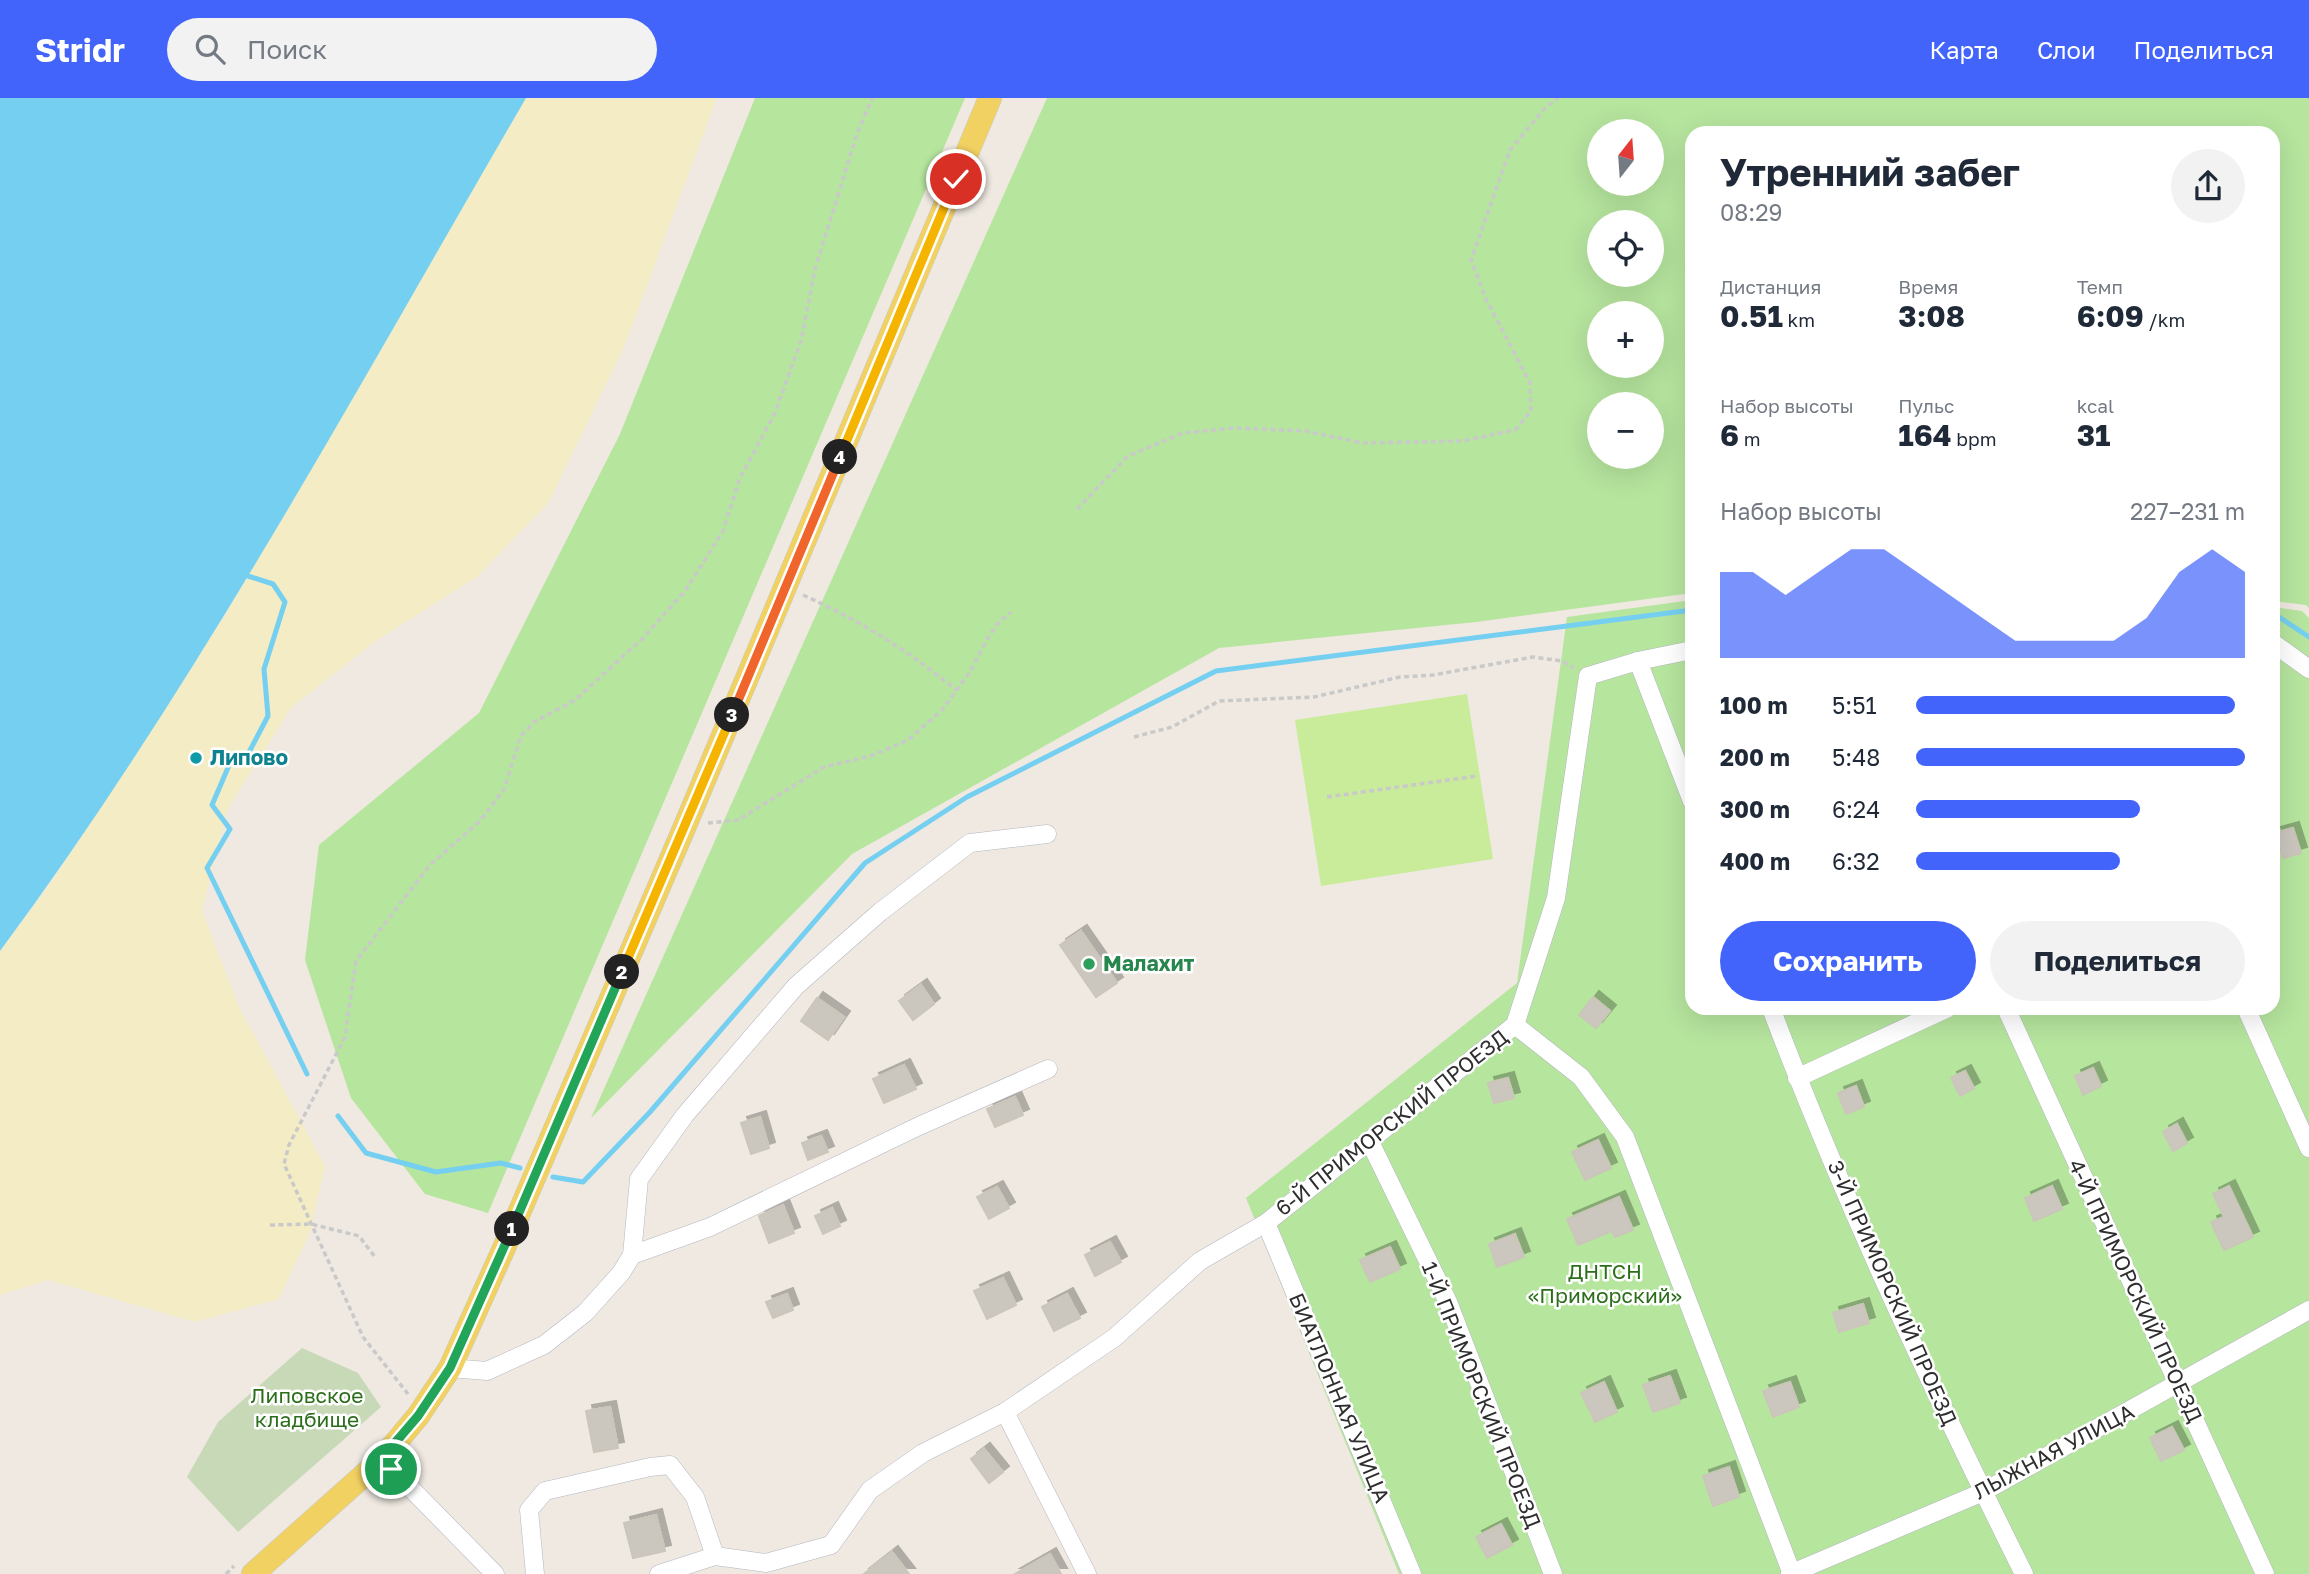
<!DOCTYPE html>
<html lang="ru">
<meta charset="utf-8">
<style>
body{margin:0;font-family:"Golos Text",sans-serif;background:#f2f2f3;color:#1f2937;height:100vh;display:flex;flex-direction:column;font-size:26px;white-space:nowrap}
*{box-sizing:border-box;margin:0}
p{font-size:23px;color:#747a83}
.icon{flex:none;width:38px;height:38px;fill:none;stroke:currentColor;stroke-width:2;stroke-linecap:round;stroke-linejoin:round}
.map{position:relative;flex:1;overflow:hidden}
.side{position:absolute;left:1685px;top:28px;width:595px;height:889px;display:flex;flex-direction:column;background:#fff;border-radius:21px;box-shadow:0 7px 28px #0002}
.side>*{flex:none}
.needle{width:46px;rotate:17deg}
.buttons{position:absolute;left:1587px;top:21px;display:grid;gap:14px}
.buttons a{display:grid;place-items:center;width:77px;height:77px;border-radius:50%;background:#fff;box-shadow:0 7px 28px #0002;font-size:35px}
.pin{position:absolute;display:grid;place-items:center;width:60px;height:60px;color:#fff;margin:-30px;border:4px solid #fff;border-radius:50%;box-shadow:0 2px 7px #0007}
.km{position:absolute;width:35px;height:35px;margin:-18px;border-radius:50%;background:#222;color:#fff;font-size:19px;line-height:35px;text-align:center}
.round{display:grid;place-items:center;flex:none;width:74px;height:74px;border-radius:37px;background:#f2f2f3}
.overview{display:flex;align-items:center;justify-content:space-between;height:119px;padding:0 35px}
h1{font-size:38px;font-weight:700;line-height:52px}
.metrics{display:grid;grid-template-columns:repeat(3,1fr);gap:10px;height:119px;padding:7px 35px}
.metrics div{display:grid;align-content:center}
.metrics b{font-size:30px;font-weight:700}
.metrics small{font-size:19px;font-weight:400}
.metrics p{font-size:19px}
.chart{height:196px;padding:14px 35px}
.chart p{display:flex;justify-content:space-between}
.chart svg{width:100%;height:126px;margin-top:7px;fill:#4264fb;opacity:.7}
.button{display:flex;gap:14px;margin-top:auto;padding:14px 35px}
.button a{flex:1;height:80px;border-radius:42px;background:#4264fb;color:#fff;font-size:28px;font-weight:700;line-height:80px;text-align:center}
.button a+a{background:#f2f2f3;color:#1f2937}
ul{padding:0 35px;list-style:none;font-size:23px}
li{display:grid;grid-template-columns:112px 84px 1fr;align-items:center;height:52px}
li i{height:18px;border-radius:9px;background:#4264fb}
header{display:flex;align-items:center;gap:42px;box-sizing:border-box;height:98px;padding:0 35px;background:#4264fb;color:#fff}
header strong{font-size:33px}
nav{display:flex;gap:38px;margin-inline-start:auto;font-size:24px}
.search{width:490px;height:63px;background:#f2f2f3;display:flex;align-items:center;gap:18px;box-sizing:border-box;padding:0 24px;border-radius:38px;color:#747a83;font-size:26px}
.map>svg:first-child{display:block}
.green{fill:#b6e59e;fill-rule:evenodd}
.sand{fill:#f3ecc5}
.cemetery{fill:#c8d9b8}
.pitch{fill:#c9ec9a}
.water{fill:#75cff0}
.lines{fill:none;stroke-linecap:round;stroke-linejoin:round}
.stream{stroke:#75cff0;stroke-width:5}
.building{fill:#cbc7bf;stroke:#cbc5ba;stroke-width:2;filter:url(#shadow)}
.minor-casing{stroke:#b4b7c1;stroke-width:19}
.major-casing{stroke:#c9c9c9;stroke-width:24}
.path{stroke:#c9c9c9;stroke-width:3.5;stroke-dasharray:5 3.5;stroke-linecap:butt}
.minor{stroke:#fff;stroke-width:18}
.major{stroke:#f2d163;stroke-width:23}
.split-1-casing{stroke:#fff;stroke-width:14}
.split-2-casing{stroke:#fff;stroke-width:14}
.split-3-casing{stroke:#fff;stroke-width:14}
.split-4-casing{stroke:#fff;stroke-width:14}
.split-5-casing{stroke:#fff;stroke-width:14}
.split-1{stroke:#22a559;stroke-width:9}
.split-2{stroke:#22a559;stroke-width:9}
.split-3{stroke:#f5b400;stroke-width:9}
.split-4{stroke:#f0652b;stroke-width:9}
.split-5{stroke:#f5b400;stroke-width:9}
.culture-dot{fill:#0f9aa8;stroke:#fff;stroke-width:2.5}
.leisure-dot{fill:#2e9e5b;stroke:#fff;stroke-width:2.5}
.labels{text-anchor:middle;stroke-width:5;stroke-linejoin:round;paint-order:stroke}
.culture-label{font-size:21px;font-weight:bold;fill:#0d838f;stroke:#fff;text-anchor:start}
.leisure-label{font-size:21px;font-weight:bold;fill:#27864d;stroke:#fff;text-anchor:start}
.street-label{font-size:21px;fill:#2e2e2e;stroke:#fff}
.park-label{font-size:21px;fill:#2c6e1b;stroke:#fff}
</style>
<header>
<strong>Stridr</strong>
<div class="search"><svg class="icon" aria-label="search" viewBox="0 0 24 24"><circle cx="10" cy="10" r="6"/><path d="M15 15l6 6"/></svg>Поиск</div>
<nav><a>Карта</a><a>Слои</a><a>Поделиться</a></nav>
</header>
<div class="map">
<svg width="2309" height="1476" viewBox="0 0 2309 1476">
<defs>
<filter id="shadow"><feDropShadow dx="6" dy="-6" stdDeviation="0" flood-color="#0004"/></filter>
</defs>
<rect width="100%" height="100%" fill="#efe9e1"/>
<g class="green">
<polygon points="755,0 965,0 488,1115 425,1096 351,1000 305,862 319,747 479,615 620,336"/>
<path d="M1047 0H2309V510L2306 507 2273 503V35H1692V495L1476 524 1219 550 852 756 591 1020ZM1600 33H1652V86H1600ZM1600 124H1652V177H1600ZM1600 215H1652V268H1600ZM1600 306H1652V359H1600Z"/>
<polygon points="1692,502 1692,910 2273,910 2273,509 2302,513 2309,520 2309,1476 1399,1476 1246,1100 1517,885 1567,519"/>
</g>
<polygon class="sand" points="526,0 717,0 624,249 549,404 477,479 377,542 291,610 228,710 202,812 238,907 325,1068 310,1134 279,1201 195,1224 48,1182 0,1197 0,853 50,786 225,517"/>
<polygon class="cemetery" points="302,1250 358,1275 381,1309 238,1434 187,1379 218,1324"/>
<polygon class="pitch" points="1467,596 1493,761 1321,788 1295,622"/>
<path class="water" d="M0 0H526C358 288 199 584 0 853Z"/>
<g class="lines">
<g class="stream">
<polyline points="248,478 273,486 285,504 264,571 268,618 247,658 230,665 212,707 230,731 207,770 307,976"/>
<polyline points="2273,515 2309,539"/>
<polyline points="338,1018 366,1055 436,1074 501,1065 520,1070"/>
<polyline points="553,1079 583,1084 650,1014 865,765 967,699 1216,573 1692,512"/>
</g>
</g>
<g class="building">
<polygon points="2293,730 2301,755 2283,760 2275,735"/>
<polygon points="1081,833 1117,885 1096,899 1060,847"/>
<polygon points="921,887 934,906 913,922 899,903"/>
<polygon points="1593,899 1610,913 1596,930 1579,917"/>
<polygon points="817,900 844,919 828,942 801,923"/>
<polygon points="904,967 916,991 884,1005 873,981"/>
<polygon points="2093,970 2101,988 2083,997 2075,978"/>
<polygon points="1965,973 1974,990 1960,998 1951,980"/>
<polygon points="1508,980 1514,1000 1494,1005 1488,985"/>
<polygon points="1856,988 1864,1009 1846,1016 1838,995"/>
<polygon points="1015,999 1023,1017 995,1029 987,1011"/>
<polygon points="760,1019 769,1050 751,1056 741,1025"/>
<polygon points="2177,1026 2187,1045 2173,1053 2163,1034"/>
<polygon points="821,1038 828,1054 808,1062 802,1045"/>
<polygon points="1598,1042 1611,1070 1585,1082 1572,1054"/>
<polygon points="2052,1088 2062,1111 2034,1123 2025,1100"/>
<polygon points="2229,1088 2253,1139 2224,1152 2211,1124 2224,1119 2213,1096"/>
<polygon points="997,1089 1009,1110 989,1121 977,1099"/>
<polygon points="1619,1099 1633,1132 1615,1139 1612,1133 1578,1147 1567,1121"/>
<polygon points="783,1107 794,1135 769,1145 759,1118"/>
<polygon points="832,1110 840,1128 823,1136 815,1118"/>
<polygon points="1515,1136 1524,1159 1497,1169 1489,1146"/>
<polygon points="1110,1144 1121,1164 1095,1178 1085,1157"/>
<polygon points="1390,1149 1400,1171 1370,1184 1360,1162"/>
<polygon points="1003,1180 1016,1207 987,1221 974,1193"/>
<polygon points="787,1196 793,1212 773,1220 766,1204"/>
<polygon points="1067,1196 1080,1220 1054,1233 1042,1209"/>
<polygon points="1863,1206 1869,1225 1839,1234 1833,1215"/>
<polygon points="1670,1278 1680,1305 1653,1314 1643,1287"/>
<polygon points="1604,1284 1617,1314 1595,1324 1581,1295"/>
<polygon points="1790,1284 1799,1309 1773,1319 1763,1293"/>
<polygon points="610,1309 618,1350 594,1354 586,1313"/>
<polygon points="2172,1329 2184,1352 2161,1363 2150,1340"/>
<polygon points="984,1351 1003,1374 989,1385 971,1361"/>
<polygon points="1729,1369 1739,1399 1713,1408 1703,1378"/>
<polygon points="656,1417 665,1453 633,1460 624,1425"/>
<polygon points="1501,1426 1512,1447 1487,1460 1476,1439"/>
<polygon points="892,1454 909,1476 864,1476"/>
<polygon points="1050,1456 1061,1476 1015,1476"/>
</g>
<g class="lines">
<g class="minor-casing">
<g id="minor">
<polyline points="2273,545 2309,571"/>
<polyline points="1638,563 1692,703"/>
<path d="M1771 910C1844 1104 1932 1291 2024 1476"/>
<polyline points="2006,910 2265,1476"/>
<polyline points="2246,910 2309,1050"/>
<polyline points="1515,927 1581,979 1625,1039 1792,1476"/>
<polyline points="1797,980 1948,910"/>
<polyline points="1370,1044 1448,1204 1553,1476"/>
<polyline points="1266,1125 1412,1476"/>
<polyline points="632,1157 710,1129 919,1028 1048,971"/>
<polyline points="450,1270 487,1273 544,1247 585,1215 621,1175 632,1157 639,1081 685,1017 796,888 880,814 970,745 1047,736"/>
<polyline points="1005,1314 1087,1476"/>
<polyline points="382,1361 495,1476"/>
<polyline points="535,1476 529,1412 545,1393 650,1369 670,1367 695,1399 715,1458"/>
<polyline points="659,1476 715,1458 766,1465 831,1447 870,1392 923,1355 1005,1314 1114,1240 1200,1163 1266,1125 1515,927 1556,800 1588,578 1638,563 1692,552"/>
<polyline points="1790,1476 1983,1394 2309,1212"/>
</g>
</g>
<g class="major-casing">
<polyline id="major" points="253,1476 382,1361 418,1318 450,1270 504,1150 685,728 990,0"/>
</g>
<g class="path">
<polyline points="1077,411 1128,358 1183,335 1234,330 1305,333 1363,345 1462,343 1515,332 1531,313 1530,285 1486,201 1471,162 1510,52 1544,11 1558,0"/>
<path d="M803 497C859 522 909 553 956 592"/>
<polyline points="1134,639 1172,629 1219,603 1314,599 1400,579 1433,577 1533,559 1562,563 1574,570"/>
<polyline points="1327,699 1477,678"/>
<polyline points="708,725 738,722 824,669 871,658 908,642 942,612 970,574 988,540 998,525 1011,514"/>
<polyline points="270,1127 311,1126 359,1138 375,1159"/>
<polyline points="408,1296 363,1239 284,1066 289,1047 345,939 356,863 430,767 481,722 504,691 521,638 534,624 575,602 643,540 685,493 723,433 740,380 774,317 801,243 815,171 857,36 872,0"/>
<polyline points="226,1476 234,1468"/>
</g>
<use href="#minor" class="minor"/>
<use href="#major" class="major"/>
</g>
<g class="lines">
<g class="split-1-casing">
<polyline id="split-1" points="391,1371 382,1360 418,1318 450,1270 512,1131"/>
</g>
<g class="split-2-casing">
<polyline id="split-2" points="512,1131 622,874"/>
</g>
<g class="split-3-casing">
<polyline id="split-3" points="622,874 732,617"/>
</g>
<g class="split-4-casing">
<polyline id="split-4" points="732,617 840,359"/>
</g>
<g class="split-5-casing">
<polyline id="split-5" points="840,359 956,81"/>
</g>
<use href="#split-1" class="split-1"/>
<use href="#split-2" class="split-2"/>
<use href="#split-3" class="split-3"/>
<use href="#split-4" class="split-4"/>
<use href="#split-5" class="split-5"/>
</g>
<circle class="culture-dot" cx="196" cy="660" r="7"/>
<circle class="leisure-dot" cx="1089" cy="866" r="7"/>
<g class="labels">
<g class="culture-label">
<text x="210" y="667">Липово</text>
</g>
<g class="leisure-label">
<text x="1103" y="873">Малахит</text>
</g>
<g class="street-label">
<text transform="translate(1392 1025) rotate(-38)" y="7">6-Й ПРИМОРСКИЙ ПРОЕЗД</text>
<text transform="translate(2135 1193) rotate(65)" y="7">4-Й ПРИМОРСКИЙ ПРОЕЗД</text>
<text transform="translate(1892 1195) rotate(66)" y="7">3-Й ПРИМОРСКИЙ ПРОЕЗД</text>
<text transform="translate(1481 1297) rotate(68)" y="7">1-Й ПРИМОРСКИЙ ПРОЕЗД</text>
<text transform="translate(1339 1300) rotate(67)" y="7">БИАТЛОННАЯ УЛИЦА</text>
<text transform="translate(2054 1354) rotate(-28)" y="7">ЛЫЖНАЯ УЛИЦА</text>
</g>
<g class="park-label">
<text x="1605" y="1181">ДНТСН<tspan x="1605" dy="24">«Приморский»</tspan></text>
<text x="307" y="1305">Липовское<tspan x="307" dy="24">кладбище</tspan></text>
</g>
</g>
</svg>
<div class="buttons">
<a><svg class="needle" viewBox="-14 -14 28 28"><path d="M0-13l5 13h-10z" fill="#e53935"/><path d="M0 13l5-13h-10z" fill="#747a83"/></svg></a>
<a><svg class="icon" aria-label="locate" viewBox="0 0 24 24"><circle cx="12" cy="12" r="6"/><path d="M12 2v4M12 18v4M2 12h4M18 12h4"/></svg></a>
<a>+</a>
<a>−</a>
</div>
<div class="pin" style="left:391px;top:1371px;background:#1e9e55"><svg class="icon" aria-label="arrive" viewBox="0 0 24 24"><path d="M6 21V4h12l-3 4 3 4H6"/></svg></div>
<div class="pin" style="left:956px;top:81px;background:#d93025"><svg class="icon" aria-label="check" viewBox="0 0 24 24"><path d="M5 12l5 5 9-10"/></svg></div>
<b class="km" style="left:512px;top:1131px">1</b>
<b class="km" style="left:622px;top:874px">2</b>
<b class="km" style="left:732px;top:617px">3</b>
<b class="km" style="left:840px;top:359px">4</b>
<section class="side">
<div class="overview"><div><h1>Утренний забег</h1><p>08:29</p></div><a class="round"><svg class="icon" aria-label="share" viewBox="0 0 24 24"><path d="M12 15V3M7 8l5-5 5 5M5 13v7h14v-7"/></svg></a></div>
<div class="metrics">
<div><p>Дистанция</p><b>0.51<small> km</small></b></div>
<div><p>Время</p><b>3:08</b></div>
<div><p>Темп</p><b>6:09<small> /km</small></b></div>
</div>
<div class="metrics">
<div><p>Набор высоты</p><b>6<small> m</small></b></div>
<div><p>Пульс</p><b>164<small> bpm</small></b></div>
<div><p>kcal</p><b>31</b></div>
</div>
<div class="chart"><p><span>Набор высоты</span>227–231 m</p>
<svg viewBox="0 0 160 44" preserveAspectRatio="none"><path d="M0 44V14L10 14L20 22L30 14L40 6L50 6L60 14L70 22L80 30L90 38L100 38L110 38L120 38L130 30L140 14L150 6L160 14V44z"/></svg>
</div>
<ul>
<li><b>100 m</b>5:51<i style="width:97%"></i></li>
<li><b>200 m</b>5:48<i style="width:100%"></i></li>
<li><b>300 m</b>6:24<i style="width:68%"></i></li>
<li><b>400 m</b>6:32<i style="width:62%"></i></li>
</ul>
<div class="button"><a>Сохранить</a><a>Поделиться</a></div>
</section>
</div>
